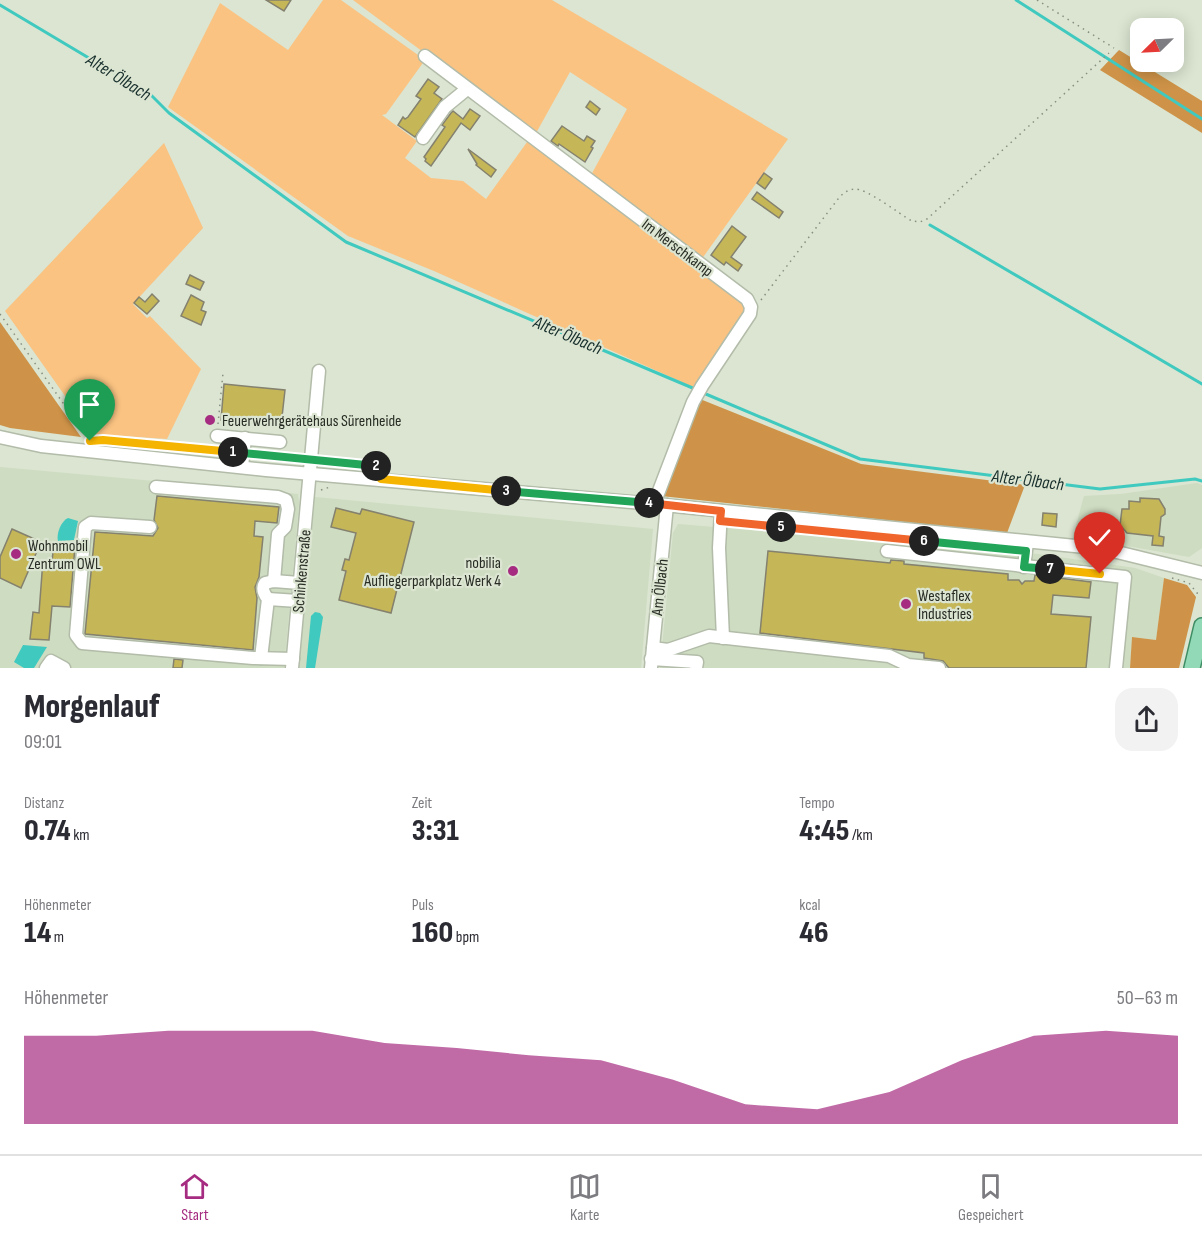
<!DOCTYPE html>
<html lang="de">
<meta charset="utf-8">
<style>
body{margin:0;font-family:"Sofia Sans Condensed",sans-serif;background:#f2f2f3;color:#2b2b33;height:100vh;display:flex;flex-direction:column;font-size:22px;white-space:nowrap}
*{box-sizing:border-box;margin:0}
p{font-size:20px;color:#7c7c81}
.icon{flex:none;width:33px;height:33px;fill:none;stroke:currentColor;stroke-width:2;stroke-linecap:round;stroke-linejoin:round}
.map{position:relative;height:668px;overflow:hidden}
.details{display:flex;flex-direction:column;background:#fff;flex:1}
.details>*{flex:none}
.needle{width:39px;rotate:246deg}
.tools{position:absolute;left:1130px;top:18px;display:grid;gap:12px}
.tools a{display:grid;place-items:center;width:54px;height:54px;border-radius:12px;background:#fff;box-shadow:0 3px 15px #0003;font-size:30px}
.pin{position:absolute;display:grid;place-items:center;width:51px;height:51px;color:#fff;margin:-62px -26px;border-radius:50% 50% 50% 0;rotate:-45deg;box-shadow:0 0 6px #0007}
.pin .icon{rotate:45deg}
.km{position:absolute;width:30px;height:30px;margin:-15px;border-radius:50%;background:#222;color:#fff;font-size:16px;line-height:30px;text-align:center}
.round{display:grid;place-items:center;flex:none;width:63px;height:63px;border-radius:18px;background:#f2f2f3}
.overview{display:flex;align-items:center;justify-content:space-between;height:102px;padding:0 24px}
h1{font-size:33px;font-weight:800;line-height:45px}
.metrics{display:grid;grid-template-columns:repeat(3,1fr);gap:9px;height:102px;padding:6px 24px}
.metrics div{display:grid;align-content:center}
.metrics b{font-size:30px;font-weight:800}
.metrics small{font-size:16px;font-weight:400}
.metrics p{font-size:16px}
.chart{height:168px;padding:12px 24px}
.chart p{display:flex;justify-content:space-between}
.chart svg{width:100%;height:108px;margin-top:6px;fill:#a62c81;opacity:.7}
.menu{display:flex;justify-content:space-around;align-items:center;height:84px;border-top:2px solid #e1e1e2;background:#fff;font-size:16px;color:#7c7c81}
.menu a{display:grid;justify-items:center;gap:3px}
.menu .current{color:#a62c81}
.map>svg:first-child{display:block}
.built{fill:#cedcc1}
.green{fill:#fac382}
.forest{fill:#ce9348}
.water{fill:#40c9bf}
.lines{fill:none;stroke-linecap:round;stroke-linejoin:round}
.stream{stroke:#40c9bf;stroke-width:3}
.building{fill:#c5b658;stroke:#84816e;stroke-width:1.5}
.minor-casing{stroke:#b2bca9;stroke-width:15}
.major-casing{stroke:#3e8d65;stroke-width:18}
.path{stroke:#888f81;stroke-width:1.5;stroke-dasharray:1.5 4.5;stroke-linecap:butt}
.minor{stroke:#fff;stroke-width:12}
.major{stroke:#92dab7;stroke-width:15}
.split-1-casing{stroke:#fff;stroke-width:12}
.split-2-casing{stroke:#fff;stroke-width:12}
.split-3-casing{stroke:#fff;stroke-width:12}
.split-4-casing{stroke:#fff;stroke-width:12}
.split-5-casing{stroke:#fff;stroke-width:12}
.split-6-casing{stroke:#fff;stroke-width:12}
.split-7-casing{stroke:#fff;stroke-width:12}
.split-8-casing{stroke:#fff;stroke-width:12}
.split-1{stroke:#f5b400;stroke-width:8}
.split-2{stroke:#22a559;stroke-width:8}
.split-3{stroke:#f5b400;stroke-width:8}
.split-4{stroke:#22a559;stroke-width:8}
.split-5{stroke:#f0652b;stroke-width:8}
.split-6{stroke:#f0652b;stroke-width:8}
.split-7{stroke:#22a559;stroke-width:8}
.split-8{stroke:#f5b400;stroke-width:8}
.poi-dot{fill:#a62c81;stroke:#dbe5d1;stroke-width:2}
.labels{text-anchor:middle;stroke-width:4.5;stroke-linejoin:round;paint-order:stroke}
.street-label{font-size:16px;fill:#292d25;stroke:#dbe5d1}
.poi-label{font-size:16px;fill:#292d25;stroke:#dbe5d1;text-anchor:start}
.water-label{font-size:18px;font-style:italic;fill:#172e2c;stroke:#dbe5d1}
</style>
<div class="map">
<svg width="1202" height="668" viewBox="0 0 1202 668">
<rect width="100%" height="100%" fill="#dbe5d1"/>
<g class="built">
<polygon points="0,467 298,494 299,503 284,668 0,668"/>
<polygon points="1197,483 1202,485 1202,548 1189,557 1133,547 1072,540 1084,496 1121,494"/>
<polygon points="315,497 653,529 641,668 299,668"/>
<polygon points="678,524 1038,554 1135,568 1164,578 1156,640 1132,637 1130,668 660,668 673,533"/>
</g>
<g class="green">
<polygon points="323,0 341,0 425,60 386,114 382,115 417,141 405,158 431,178 463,181 486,199 530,138 744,300 747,313 695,388 434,271 348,236 168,107 220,3 288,50"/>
<polygon points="353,0 552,0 788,139 701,260 590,177 627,109 570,72 535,135"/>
<polygon points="164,143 203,228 133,304 147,318 150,316 201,369 167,439 92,434 5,311"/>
</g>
<g class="forest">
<polygon points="1119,50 1202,101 1202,133 1100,70"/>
<polygon points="0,322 81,437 10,428 0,425"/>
<polygon points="700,399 861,464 1025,485 1007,533 661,496"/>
<polygon points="1164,578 1187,585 1196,597 1179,668 1130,668 1132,637 1156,640"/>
</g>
<g class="water">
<path d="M68 518 78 521 74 540 58 541C56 534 61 521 68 518Z"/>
<polygon points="315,612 320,613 323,617 315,668 306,668 311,616"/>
<polygon points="23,645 47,647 34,668 24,668 14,662"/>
</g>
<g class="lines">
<g class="stream">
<polyline points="1016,0 1202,119"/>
<polyline points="0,5 151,95 169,113 346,242 695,389"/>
<polyline points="930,225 1202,384"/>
<polyline points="701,392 860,459 1100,489 1195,479 1202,481"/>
</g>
</g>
<g class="building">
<polygon points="266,0 291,0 284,11"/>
<polygon points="428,79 439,87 434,93 442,99 415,137 398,125 403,117 405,119 408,117 421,99 416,96"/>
<polygon points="590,101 600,109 596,115 586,107"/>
<polygon points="470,109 480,116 470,130 461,123 431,166 425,161 426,159 424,157 445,127 442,125 451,113 453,111 463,119"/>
<polygon points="562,126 584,141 587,136 595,141 591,147 593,148 585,162 559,144 558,146 551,141"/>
<polygon points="468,149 496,170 491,177 476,165 477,164"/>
<polygon points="764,173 772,179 765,189 757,183"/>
<polygon points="757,192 783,212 779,218 752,199"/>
<polygon points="732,226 746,237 731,257 742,265 738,271 726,262 724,265 711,255"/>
<polygon points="190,275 204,282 200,290 186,284"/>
<polygon points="152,294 159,301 147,314 134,303 139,297 145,302"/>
<polygon points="191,295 204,302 201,310 206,312 201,325 181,316"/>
<polygon points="224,384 285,390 281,426 221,420"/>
<polygon points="157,496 279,507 277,523 255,521 254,536 263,537 259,577 255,587 257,598 253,650 85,634 95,532 153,536 158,528 154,520"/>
<polygon points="1140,498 1159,499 1165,509 1165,514 1161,517 1159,536 1164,537 1163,546 1152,545 1153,536 1127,533 1120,525 1122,509 1129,509 1129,501 1140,502"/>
<polygon points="336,508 360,514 362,509 414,522 391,613 339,600 346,571 342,570 345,559 349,560 356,533 331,527"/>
<polygon points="1043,513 1057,514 1056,527 1042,525"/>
<polygon points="12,529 41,542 21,588 0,578 0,557"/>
<polygon points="54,544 75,546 70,607 52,606 49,640 30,639 33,612 39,613 43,560 52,561"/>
<polygon points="768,551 890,563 891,560 904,561 904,564 1008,574 1008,580 1019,580 1022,584 1025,581 1034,581 1035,575 1091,582 1089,598 1053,595 1051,614 1091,617 1086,668 949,668 943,661 924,658 924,653 760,633"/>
<polygon points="174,659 183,660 182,668 173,668"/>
</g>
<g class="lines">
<g class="minor-casing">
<g id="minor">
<polyline points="425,56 747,299 751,307 750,314 702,386 693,402 654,504"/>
<polyline points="423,138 445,107 467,89"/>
<polyline points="217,436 280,442"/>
<polyline points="0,437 41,446 266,470 654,504 1085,547 1117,552 1202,573"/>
<polyline points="242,467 245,438"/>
<polyline points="156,487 278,497 286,500 288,509 285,527 278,534 274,581"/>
<polyline points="721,511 719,548 723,638"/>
<polyline points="150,527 91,523 85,527 76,635 82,643 253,658 293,659"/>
<polyline points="887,551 1125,577 1116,668"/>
<polyline points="1024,567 1027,542"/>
<polyline points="268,599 298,601"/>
<polyline points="653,648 668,650 709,636 889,656 908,665 939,668"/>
<path d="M261 658 268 599C264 594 261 589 265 583L274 581 299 583"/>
<polyline points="651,659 697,662 696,668"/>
<polyline points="46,668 51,661 64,668"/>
<polyline points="292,668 319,371"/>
<polyline points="651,668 667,505"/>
</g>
</g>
<g class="major-casing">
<polyline id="major" points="1192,668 1202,626"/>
</g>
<g class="path">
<polyline points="1037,0 1114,48"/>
<path d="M761 300 838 199C842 194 847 190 854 189 867 188 899 214 912 221L920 222 927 219 1109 53"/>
<polyline points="0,314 90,441"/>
<polyline points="218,424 223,373"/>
<polyline points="99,440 231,452"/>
<polyline points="254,454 300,459"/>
<polyline points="323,461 382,468"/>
<polyline points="321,490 330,487"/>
<polyline points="1172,578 1189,583 1197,593 1202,595"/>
</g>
<use href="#minor" class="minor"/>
<use href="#major" class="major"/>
</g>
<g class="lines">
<g class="split-1-casing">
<polyline id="split-1" points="90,441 103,440 233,452"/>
</g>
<g class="split-2-casing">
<polyline id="split-2" points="233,452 376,466"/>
</g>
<g class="split-3-casing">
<polyline id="split-3" points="376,466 382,467 381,479 506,491"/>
</g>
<g class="split-4-casing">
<polyline id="split-4" points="506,491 649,503"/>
</g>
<g class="split-5-casing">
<polyline id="split-5" points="649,503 721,511 720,521 781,527"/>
</g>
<g class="split-6-casing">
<polyline id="split-6" points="781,527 924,541"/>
</g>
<g class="split-7-casing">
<polyline id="split-7" points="924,541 1026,551 1024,567 1050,569"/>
</g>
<g class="split-8-casing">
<polyline id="split-8" points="1050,569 1100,574"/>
</g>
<use href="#split-1" class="split-1"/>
<use href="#split-2" class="split-2"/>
<use href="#split-3" class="split-3"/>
<use href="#split-4" class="split-4"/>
<use href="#split-5" class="split-5"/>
<use href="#split-6" class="split-6"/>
<use href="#split-7" class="split-7"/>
<use href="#split-8" class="split-8"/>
</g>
<g class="poi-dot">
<circle cx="210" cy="420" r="6"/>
<circle cx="16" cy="554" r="6"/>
<circle cx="513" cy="571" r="6"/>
<circle cx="906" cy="604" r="6"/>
</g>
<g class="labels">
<g class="street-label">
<text transform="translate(678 247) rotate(37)" y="6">Im Merschkamp</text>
<text transform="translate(301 571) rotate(-85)" y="6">Schinkenstraße</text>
<text transform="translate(659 587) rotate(-84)" y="6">Am Ölbach</text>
</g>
<g class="poi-label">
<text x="222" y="426">Feuerwehrgerätehaus Sürenheide</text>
<text x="28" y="551">Wohnmobil<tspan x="28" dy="18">Zentrum OWL</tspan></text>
<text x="501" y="568" text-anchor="end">nobilia<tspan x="501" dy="18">Aufliegerparkplatz Werk 4</tspan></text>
<text x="918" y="601">Westaflex<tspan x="918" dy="18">Industries</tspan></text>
</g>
<g class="water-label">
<text transform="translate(119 77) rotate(32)" y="6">Alter Ölbach</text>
<text transform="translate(568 335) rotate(23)" y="6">Alter Ölbach</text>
<text transform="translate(1028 480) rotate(7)" y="6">Alter Ölbach</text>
</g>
</g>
</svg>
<div class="tools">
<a><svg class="needle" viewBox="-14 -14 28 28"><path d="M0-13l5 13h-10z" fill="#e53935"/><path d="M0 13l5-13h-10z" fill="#7c7c81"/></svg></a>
</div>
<div class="pin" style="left:90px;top:441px;background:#1e9e55"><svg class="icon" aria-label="arrive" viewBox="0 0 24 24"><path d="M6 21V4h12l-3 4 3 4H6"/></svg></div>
<div class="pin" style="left:1100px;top:574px;background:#d93025"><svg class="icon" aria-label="check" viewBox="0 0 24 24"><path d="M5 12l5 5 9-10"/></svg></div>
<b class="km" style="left:233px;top:452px">1</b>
<b class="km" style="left:376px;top:466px">2</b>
<b class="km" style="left:506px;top:491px">3</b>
<b class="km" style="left:649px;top:503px">4</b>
<b class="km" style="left:781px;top:527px">5</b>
<b class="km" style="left:924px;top:541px">6</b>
<b class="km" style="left:1050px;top:569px">7</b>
</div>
<section class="details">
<div class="overview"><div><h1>Morgenlauf</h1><p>09:01</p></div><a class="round"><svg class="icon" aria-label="share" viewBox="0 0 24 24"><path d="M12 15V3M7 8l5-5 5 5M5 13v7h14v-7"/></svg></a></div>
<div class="metrics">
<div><p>Distanz</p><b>0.74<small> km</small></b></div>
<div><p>Zeit</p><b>3:31</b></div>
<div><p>Tempo</p><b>4:45<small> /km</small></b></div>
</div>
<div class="metrics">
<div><p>Höhenmeter</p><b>14<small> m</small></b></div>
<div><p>Puls</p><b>160<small> bpm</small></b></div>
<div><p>kcal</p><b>46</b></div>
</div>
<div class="chart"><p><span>Höhenmeter</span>50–63 m</p>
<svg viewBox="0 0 160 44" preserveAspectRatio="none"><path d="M0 44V8L10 8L20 6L30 6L40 6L50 11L60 13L70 16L80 18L90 26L100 36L110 38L120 31L130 18L140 8L150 6L160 8V44z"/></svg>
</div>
</section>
<nav class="menu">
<a class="current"><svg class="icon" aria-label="home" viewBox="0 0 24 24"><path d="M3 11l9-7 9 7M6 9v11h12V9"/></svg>Start</a>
<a><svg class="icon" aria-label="map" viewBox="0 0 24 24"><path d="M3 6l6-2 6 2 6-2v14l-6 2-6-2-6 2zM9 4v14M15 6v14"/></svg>Karte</a>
<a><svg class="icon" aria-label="saved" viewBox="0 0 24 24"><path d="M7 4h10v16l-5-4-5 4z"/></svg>Gespeichert</a>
</nav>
